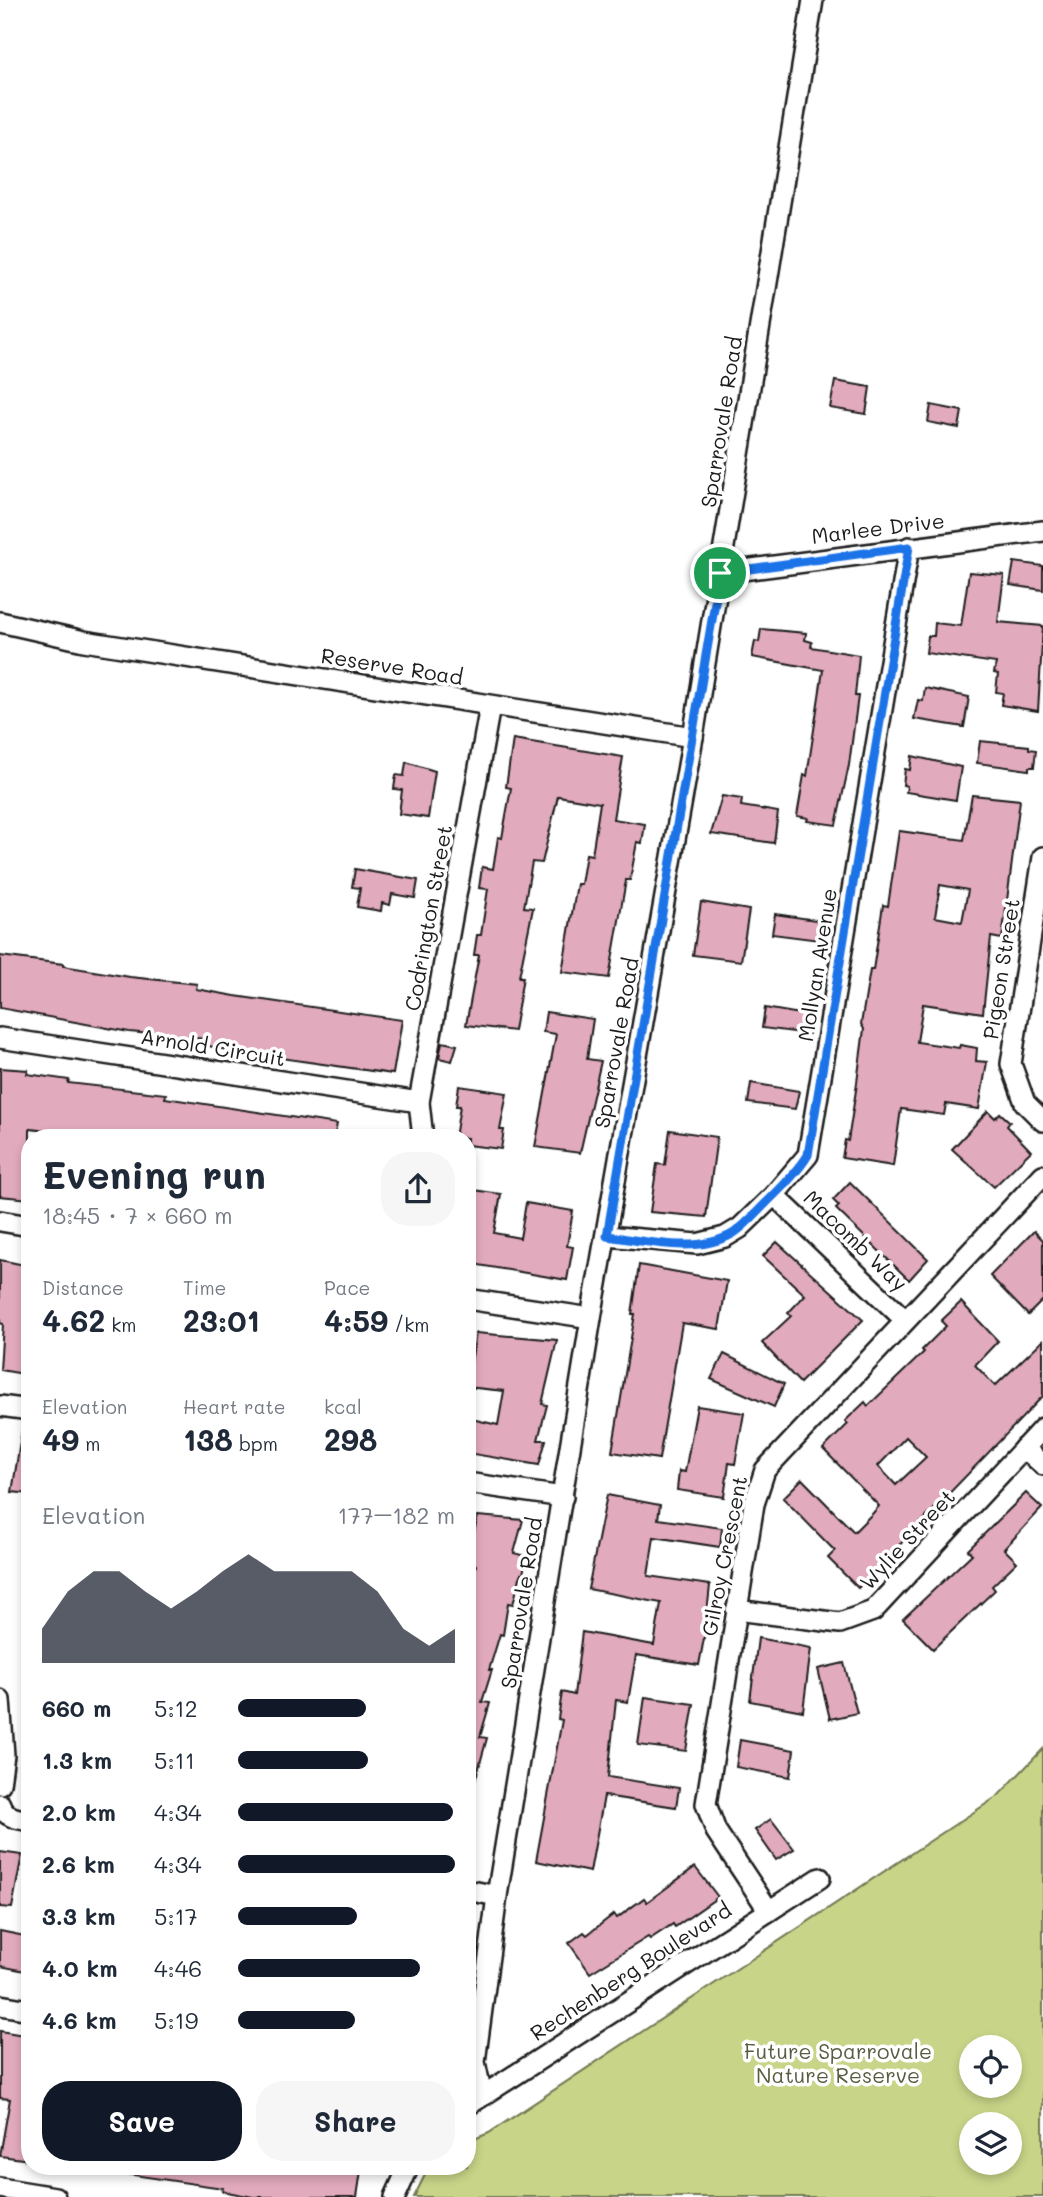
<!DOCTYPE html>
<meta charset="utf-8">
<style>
body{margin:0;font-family:Mali,sans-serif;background:#f6f6f7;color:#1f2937;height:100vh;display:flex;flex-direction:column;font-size:26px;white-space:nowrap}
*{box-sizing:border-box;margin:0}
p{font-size:23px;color:#747a83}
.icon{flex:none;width:38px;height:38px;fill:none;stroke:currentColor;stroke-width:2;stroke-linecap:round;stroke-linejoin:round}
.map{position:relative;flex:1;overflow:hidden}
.details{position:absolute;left:21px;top:1129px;width:455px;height:1046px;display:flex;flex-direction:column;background:#fff;border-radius:28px;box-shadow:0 4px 10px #0003}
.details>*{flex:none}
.buttons{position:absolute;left:959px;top:2035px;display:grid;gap:14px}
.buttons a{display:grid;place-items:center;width:63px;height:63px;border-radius:50%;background:#fff;box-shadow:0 4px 10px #0003;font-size:35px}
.pin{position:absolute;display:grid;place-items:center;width:60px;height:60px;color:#fff;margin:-30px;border:4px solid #fff;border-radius:50%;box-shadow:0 2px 7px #0007}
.round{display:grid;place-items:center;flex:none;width:74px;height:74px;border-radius:28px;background:#f6f6f7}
.overview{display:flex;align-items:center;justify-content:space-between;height:119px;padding:0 21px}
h1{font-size:38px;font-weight:800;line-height:52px}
.stats{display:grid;grid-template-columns:repeat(3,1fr);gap:10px;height:119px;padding:7px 21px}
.stats div{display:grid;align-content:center}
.stats b{font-size:30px;font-weight:800}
.stats small{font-size:19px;font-weight:400}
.stats p{font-size:19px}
.chart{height:196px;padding:14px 21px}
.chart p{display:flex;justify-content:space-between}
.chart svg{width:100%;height:126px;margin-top:7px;fill:#111827;opacity:.7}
.cta{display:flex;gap:14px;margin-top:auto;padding:14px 21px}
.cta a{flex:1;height:80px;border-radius:28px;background:#111827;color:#fff;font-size:28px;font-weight:800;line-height:80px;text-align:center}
.cta a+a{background:#f6f6f7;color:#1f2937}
ul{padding:0 21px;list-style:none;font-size:23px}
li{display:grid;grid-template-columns:112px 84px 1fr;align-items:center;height:52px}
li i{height:18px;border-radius:9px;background:#111827}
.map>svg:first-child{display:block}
.green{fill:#c8d588;stroke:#727852;stroke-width:2;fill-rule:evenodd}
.building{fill:#e2aabd;stroke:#1c1c1c;stroke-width:2;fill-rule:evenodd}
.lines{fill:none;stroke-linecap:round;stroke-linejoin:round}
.minor-casing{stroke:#1c1c1c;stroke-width:24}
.minor{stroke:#fff;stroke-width:19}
.route-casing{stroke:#fff;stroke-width:14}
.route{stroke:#1a73e8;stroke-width:9}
.labels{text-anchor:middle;stroke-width:7;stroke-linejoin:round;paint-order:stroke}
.street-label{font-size:21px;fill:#1c1c1c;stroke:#fff}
.park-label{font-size:21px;fill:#585d42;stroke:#fff}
</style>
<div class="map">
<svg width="1043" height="2197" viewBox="0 0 1043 2197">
<rect width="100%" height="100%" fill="#fff"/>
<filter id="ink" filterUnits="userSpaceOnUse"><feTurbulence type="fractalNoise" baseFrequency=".0143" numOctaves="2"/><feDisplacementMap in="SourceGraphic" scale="14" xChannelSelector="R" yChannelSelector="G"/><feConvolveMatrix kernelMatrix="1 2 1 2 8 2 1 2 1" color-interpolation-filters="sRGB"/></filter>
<g filter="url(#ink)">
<path class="green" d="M1043 1749V2197H414L426 2173 433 2167 467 2166V2142L489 2133 998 1796ZM971 2048H1010V2086H971ZM971 2124H1010V2163H971Z"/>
<g class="building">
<polygon points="835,381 870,387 866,414 830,408"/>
<polygon points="931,405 962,411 959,428 928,422"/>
<polygon points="1014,562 1043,566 1043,590 1010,585"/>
<polygon points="969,572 1004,575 998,622 1043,626 1038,711 1001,705 1003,693 996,692 998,674 994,673 996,663 926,653 928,636 934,636 935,623 961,626"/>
<polygon points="761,629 806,633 805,640 812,642 811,647 859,655 855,696 858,696 849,765 836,825 807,821 808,818 797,816 804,775 807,776 823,670 752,657 755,641 759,642"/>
<polygon points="925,688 969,697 964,727 914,719 918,700 923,701"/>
<polygon points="513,739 623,757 613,819 645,824 642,843 637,842 630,880 626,880 609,978 562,972 577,884 581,884 586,854 592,855 600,803 558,796 542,863 532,862 524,907 533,908 519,977 523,977 514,1031 466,1025 479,955 474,955 477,935 481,935 488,889 479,888 482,867 493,869 498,837 502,838 511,788 506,787"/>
<polygon points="980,741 1029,746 1029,749 1036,750 1034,767 1029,767 1029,770 977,763"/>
<polygon points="912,756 961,767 956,800 906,792 907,786 903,785 905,769 910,770"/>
<polygon points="406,762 435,771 428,818 399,814 402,790 394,789 396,775 404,776"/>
<path d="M972 795 1020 800 1002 939 991 937 983 1013 923 1004 917 1042 959 1048 960 1045 977 1048 976 1061 987 1062 979 1109 946 1104 944 1115 901 1109 893 1166 842 1158 845 1140 848 1141 856 1090 864 1029 861 1024 870 970H873L883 905 888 906 899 831 964 840ZM940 885 968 890 962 922 935 917Z"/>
<polygon points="722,796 742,799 741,806 778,812 774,843 711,834"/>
<polygon points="355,869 418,880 415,898 392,894 390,905 382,903 381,911 357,907 360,888 352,887"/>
<polygon points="701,902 749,910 741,961 693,955"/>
<polygon points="775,914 823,921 819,940 772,934"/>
<polygon points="0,956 63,964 63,966 130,977 197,984 196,989 235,996 402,1020 393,1074 232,1051 204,1045 205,1039 129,1032 0,1008"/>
<polygon points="765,1008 812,1016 809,1034 762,1028"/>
<polygon points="546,1012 593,1019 587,1059 601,1061 580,1153 535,1147 556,1034 543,1032"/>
<polygon points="442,1042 457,1045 452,1061 439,1058"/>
<polygon points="0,1068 28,1070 27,1074 69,1080 68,1083 166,1094 165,1098 337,1124 334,1138 70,1138 70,1134 30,1129 30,1199 0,1196"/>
<polygon points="751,1083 799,1091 795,1109 748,1103"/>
<polygon points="459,1086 507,1093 500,1130 504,1130 501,1149 467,1145 467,1138 455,1138 460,1106 456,1106"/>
<polygon points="988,1111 995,1118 1000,1113 1010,1122 1007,1126 1031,1151 994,1187 952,1149"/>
<polygon points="670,1130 717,1137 706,1217 650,1212 657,1164 665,1165"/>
<polygon points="850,1182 928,1259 909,1280 836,1209 839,1206 833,1200"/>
<polygon points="467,1189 501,1194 494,1233 520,1238 526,1203 573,1211 567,1246 573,1247 567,1280 467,1263"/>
<polygon points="1034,1231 1043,1240 1043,1300 1028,1315 990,1276"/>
<polygon points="777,1242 863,1320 800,1383 762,1343 791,1316 788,1313 805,1295 763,1256"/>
<polygon points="0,1260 30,1266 30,1375 0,1370 3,1324 0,1323"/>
<polygon points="639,1265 727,1281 719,1329 682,1323 659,1459 612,1452 635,1314 632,1314"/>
<path d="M961 1302 998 1341 975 1365 995 1386 1043 1340V1396L858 1588 828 1558 835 1551 783 1498 802 1479 854 1532 873 1513 879 1506 823 1449 848 1424 845 1421 865 1402 868 1406 924 1352 922 1350 946 1326 941 1321ZM906 1437 926 1457 896 1485 878 1466Z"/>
<polygon points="476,1333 557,1340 542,1404 547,1405 538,1440 546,1440 539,1465 467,1453 467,1418 498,1425 504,1391 467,1387"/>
<polygon points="724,1354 784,1384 774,1407 711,1379"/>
<polygon points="697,1406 744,1413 735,1464 729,1463 724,1497 677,1490 679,1471 685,1472"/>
<polygon points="22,1430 30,1431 30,1494 12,1492"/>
<polygon points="1026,1493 1042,1508 1004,1549 1017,1562 992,1586 995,1590 933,1649 903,1619 972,1554 968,1550"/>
<polygon points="607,1495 660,1505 658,1519 722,1528 720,1547 654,1537 648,1576 710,1585 705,1633 699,1665 636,1655 628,1702 616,1700 608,1777 679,1788 676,1807 604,1796 590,1872 536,1861 562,1720 558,1719 562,1692 574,1695 582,1632 654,1645 661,1603 588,1589"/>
<polygon points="478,1516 523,1520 514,1553 526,1556 523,1575 521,1574 513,1604 508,1603 503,1635 500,1634 489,1670 492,1670 482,1702 490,1703 480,1737 487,1738 471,1796 467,1796 467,1612 476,1565 467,1561"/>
<polygon points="758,1638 811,1648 803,1711 750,1701"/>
<polygon points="844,1663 857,1713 830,1719 818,1669"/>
<polygon points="645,1697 694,1704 686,1751 638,1745"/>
<polygon points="740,1740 794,1750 790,1777 736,1767"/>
<polygon points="771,1819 794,1849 776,1860 755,1830"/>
<polygon points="0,1852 22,1855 12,1908 0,1907"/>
<polygon points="695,1867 718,1897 675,1927 673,1924 650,1939 648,1937 590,1973 569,1943 584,1932 587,1935 614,1914 617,1918 644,1898 647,1902"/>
<polygon points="0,1931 30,1937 30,1972 0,1966"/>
<polygon points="0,2031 30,2036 30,2059 24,2077 29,2078 24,2094 30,2095 30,2160 0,2156 10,2099 0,2098"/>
<polygon points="126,2166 294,2169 294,2166 310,2166 361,2171 357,2197 253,2197 222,2191 223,2188 126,2174"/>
</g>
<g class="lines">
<g class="minor-casing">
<g id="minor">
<polyline points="720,573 1043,531"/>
<polyline points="0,622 84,641 693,737"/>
<polyline points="1043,857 1011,1064 1025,1103 1043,1121"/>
<polyline points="0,1038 419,1102"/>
<polyline points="423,1138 419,1102 490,706"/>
<polyline points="774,1195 904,1319"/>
<polyline points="0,1221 30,1226"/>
<polyline points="607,1236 697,1244 725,1237 740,1228 774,1195 808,1155 909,547"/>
<polyline points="467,1299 591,1318"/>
<polyline points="0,1406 30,1410"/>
<polyline points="1024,1448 1043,1465"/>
<polyline points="467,1483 563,1497"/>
<polyline points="736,1610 840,1623 873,1611 1043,1428"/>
<polyline points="0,1700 4,1755 0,1784"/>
<path d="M0 1804C4 1817 17 1819 30 1821"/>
<polyline points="467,1890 497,1896"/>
<polyline points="769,1911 716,1831 706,1804 754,1504 765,1470 1043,1175"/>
<polyline points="0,2005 30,2010"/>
<polyline points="482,2095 475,2062 497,1896 591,1318 693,737 813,0"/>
<polyline points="467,2106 820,1878"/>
<polyline points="0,2188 55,2197"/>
<polyline points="395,2197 409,2166"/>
</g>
</g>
<use href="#minor" class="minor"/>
</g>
</g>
<g class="lines" filter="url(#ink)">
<g class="route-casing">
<path id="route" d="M909 547 808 1155C798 1172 780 1189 766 1203 756 1213 746 1225 734 1233 698 1255 646 1241 607 1236L720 573Z"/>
</g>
<use href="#route" class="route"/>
</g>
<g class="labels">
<g class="street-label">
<text transform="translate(722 422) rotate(-81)" y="7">Sparrovale Road</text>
<text transform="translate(878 529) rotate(-7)" y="7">Marlee Drive</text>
<text transform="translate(392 667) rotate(9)" y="7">Reserve Road</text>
<text transform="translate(429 918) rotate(-80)" y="7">Codrington Street</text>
<text transform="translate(818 965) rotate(-81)" y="7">Mollyan Avenue</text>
<text transform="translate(1002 969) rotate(-81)" y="7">Pigeon Street</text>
<text transform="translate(617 1043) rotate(-80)" y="7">Sparrovale Road</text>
<text transform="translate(213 1048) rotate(9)" y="7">Arnold Circuit</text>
<text transform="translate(855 1241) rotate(44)" y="7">Macomb Way</text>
<text transform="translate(908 1540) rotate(-47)" y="7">Wylie Street</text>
<text transform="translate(725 1556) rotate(-79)" y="7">Gilroy Crescent</text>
<text transform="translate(522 1603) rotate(-81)" y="7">Sparrovale Road</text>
<text transform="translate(631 1972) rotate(-33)" y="7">Rechenberg Boulevard</text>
</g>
<g class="park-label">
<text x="838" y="2059">Future Sparrovale<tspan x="838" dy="24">Nature Reserve</tspan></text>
</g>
</g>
</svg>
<div class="buttons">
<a><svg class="icon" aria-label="locate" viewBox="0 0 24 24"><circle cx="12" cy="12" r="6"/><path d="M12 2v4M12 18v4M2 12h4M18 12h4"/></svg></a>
<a><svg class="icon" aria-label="layers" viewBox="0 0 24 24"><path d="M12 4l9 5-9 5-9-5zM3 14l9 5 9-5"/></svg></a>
</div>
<div class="pin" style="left:720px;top:573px;background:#1e9e55"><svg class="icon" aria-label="arrive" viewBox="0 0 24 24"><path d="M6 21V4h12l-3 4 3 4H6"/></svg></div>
<section class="details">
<div class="overview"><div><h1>Evening run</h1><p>18:45 · 7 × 660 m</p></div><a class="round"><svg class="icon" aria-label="share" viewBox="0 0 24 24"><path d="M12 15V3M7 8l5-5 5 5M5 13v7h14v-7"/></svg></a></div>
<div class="stats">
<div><p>Distance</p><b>4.62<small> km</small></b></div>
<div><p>Time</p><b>23:01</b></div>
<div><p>Pace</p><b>4:59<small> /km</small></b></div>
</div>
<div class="stats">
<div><p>Elevation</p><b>49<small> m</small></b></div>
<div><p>Heart rate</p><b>138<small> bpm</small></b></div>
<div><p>kcal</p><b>298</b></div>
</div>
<div class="chart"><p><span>Elevation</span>177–182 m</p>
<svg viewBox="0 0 160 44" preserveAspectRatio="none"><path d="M0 44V32L10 19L20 12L30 12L40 19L50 25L60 19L70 12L80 6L90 12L100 12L110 12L120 12L130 19L140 32L150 38L160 32V44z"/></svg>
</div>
<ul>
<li><b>660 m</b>5:12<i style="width:59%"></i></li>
<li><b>1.3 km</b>5:11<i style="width:60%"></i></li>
<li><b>2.0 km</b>4:34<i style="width:99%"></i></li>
<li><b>2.6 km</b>4:34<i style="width:100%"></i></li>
<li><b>3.3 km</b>5:17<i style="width:55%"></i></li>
<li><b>4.0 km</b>4:46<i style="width:84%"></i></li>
<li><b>4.6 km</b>5:19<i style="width:54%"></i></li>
</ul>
<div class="cta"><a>Save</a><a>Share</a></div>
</section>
</div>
